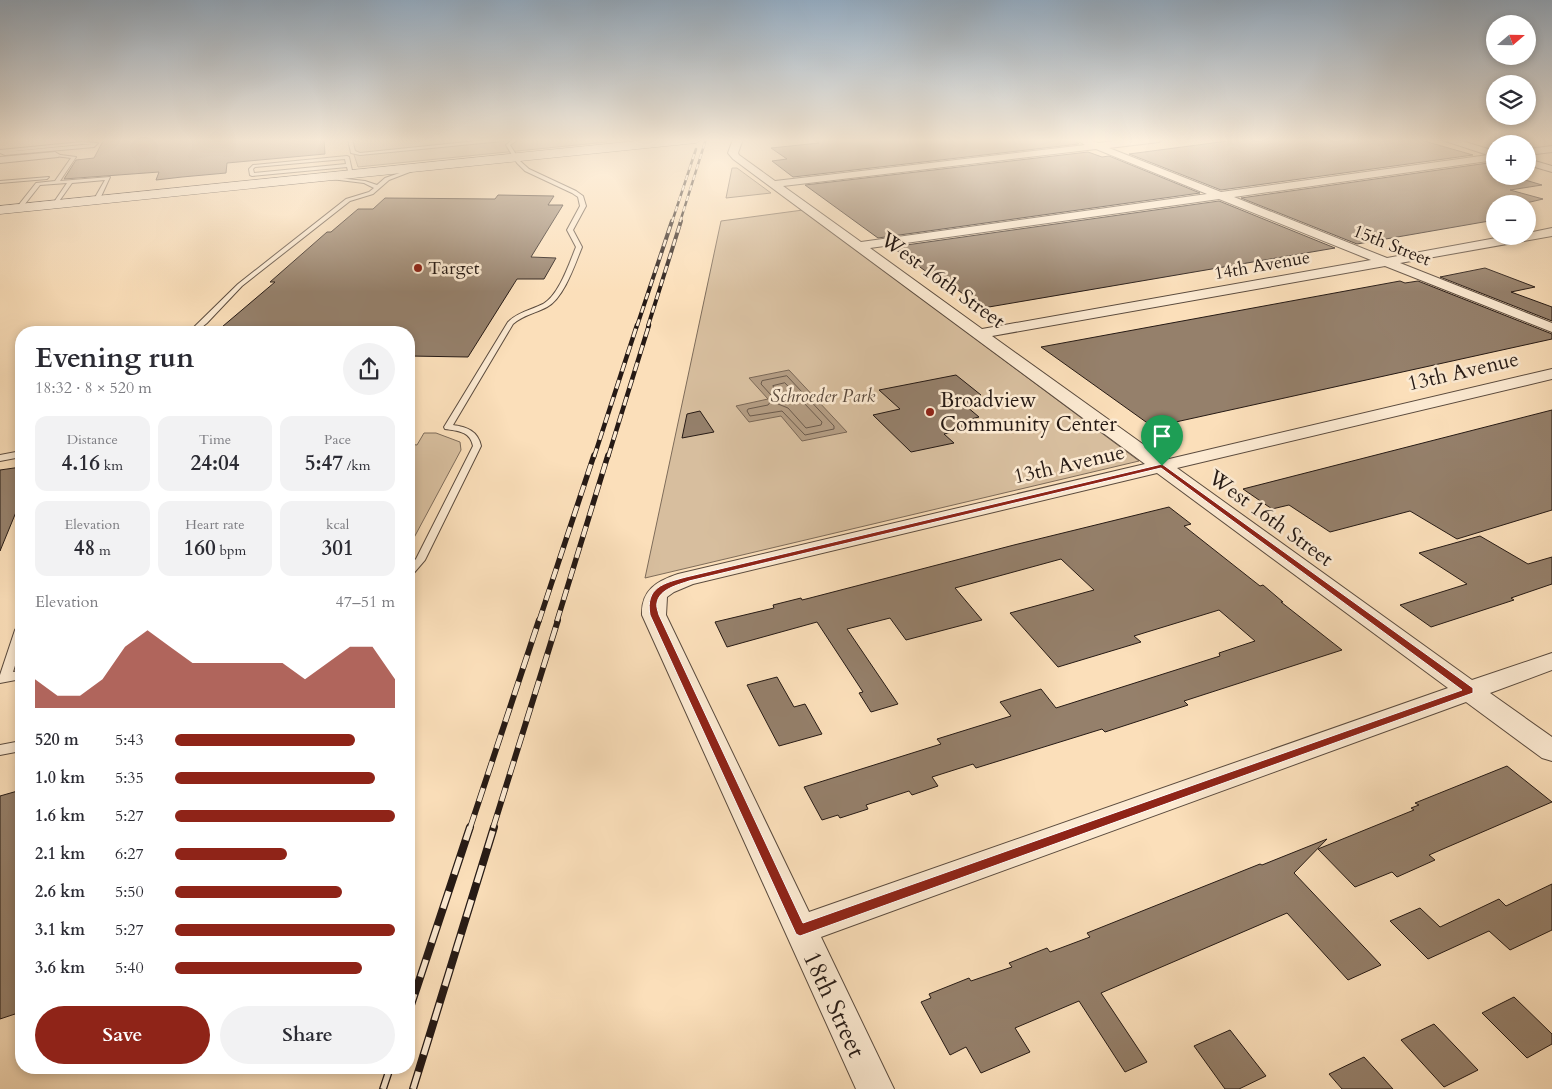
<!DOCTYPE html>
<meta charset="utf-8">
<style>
body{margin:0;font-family:Cardo,serif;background:#f2f2f3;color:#2b2b33;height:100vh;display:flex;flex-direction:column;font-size:19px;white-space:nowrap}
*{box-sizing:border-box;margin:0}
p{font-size:16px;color:#7c7c81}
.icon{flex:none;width:28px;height:28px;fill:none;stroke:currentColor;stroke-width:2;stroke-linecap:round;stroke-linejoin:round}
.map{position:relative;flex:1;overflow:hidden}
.panel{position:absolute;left:15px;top:326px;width:400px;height:748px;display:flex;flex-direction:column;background:#fff;border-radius:20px;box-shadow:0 2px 8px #0003}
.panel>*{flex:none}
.needle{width:32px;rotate:70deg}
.buttons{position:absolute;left:1486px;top:15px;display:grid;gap:10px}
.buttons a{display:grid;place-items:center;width:50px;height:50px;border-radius:50%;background:#fff;box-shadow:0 2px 8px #0003;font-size:25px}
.pin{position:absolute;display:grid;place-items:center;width:42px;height:42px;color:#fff;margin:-51px -21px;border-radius:50% 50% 50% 0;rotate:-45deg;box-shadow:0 0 5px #0007}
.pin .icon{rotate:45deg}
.round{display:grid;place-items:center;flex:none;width:52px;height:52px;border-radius:26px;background:#f2f2f3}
.head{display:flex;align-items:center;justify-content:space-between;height:85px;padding:0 20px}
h1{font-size:28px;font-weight:800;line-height:38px}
.stats{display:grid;grid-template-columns:repeat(3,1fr);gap:8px;height:85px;padding:5px 20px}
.stats div{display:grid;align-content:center;border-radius:12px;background:#f2f2f3;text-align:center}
.stats b{font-size:21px;font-weight:800}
.stats small{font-size:14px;font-weight:400}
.stats p{font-size:14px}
.chart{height:140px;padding:10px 20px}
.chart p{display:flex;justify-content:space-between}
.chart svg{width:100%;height:90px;margin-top:5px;fill:#8f2418;opacity:.7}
.button{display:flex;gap:10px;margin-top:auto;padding:10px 20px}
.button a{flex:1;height:58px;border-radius:30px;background:#8f2418;color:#fff;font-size:20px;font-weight:800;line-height:58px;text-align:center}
.button a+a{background:#f2f2f3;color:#2b2b33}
ul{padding:0 20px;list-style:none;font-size:16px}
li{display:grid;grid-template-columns:80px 60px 1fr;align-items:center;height:38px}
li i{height:12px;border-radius:6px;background:#8f2418}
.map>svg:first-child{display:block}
.green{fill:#d7be9e;stroke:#7e6c5a}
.water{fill:#b39c82;stroke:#7b6856}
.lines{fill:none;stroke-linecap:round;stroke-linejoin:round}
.shore{stroke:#6c5b4c;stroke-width:1}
.building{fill:#95806b;stroke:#261a15}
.lane-casing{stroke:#5b4b3e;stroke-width:2}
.street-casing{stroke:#5b4b3e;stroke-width:2}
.secondary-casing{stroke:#261a15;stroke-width:1}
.lane{fill:#fcead2;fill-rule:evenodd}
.street{fill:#fcead2;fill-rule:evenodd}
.secondary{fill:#fcead2;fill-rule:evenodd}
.rail-far5-casing{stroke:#261a15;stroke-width:2.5}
.rail-far4-casing{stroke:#261a15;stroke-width:4}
.rail-far3-casing{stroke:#261a15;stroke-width:4.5}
.rail-far2-casing{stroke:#261a15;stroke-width:5.5}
.rail-far1-casing{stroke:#261a15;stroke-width:6}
.rail-casing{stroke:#261a15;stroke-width:8}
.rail-far5{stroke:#fcead2;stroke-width:2;stroke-dasharray:5.5;stroke-linecap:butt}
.rail-far4{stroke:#fcead2;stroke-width:2.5;stroke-dasharray:7;stroke-linecap:butt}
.rail-far3{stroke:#fcead2;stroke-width:3;stroke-dasharray:9;stroke-linecap:butt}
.rail-far2{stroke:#fcead2;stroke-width:4;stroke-dasharray:11;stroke-linecap:butt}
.rail-far1{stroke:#fcead2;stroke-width:4.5;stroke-dasharray:14;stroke-linecap:butt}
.rail{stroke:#fcead2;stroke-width:5.5;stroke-dasharray:18;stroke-linecap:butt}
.route{fill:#8f2418;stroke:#fff;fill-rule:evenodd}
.poi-dot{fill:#8f2418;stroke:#fcead2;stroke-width:2}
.labels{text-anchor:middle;stroke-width:5;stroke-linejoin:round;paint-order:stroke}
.far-street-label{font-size:18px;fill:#261a15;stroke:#fcead2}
.far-poi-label{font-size:18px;fill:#261a15;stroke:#fcead2;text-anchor:start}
.far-park-label{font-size:18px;font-style:italic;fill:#5b4b3e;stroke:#fcead2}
.street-label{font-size:21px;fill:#261a15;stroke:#fcead2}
.poi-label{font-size:21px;fill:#261a15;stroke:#fcead2;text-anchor:start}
.near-street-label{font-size:25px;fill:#261a15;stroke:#fcead2}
</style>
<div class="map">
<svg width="1552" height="1089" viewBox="0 0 1552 1089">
<rect width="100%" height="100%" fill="#fbdfba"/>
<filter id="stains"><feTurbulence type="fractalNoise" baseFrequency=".004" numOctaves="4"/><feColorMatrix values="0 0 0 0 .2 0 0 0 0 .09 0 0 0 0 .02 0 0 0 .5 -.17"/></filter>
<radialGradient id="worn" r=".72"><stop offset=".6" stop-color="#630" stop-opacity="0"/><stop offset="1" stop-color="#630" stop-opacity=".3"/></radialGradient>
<g class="green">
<polygon points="349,139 604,139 607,142 358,167"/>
<polygon points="732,168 737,168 771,193 726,198"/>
<polygon points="803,210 1139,461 645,578 721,221"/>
<polygon points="424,433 436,433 460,442 461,450 409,547 409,444 417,445"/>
</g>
<polygon class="water" points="789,370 847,432 802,441 781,416 749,422 736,406 768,399 749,378"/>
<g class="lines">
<g class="shore">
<polygon points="787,376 834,426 834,429 805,435 782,411 750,416 747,411 748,409 768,405 771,401 771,395 761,384 762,381"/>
<polygon points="785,383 822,422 821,425 806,428 788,408 778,404 778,396 773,386"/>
</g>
</g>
<g class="building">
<polygon points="120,139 324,139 325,154 227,163 226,173 182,177 156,180 159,172 64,179 76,160 94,158 103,141"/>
<polygon points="813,139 1073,139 1079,144 793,177 772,161 787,159 771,148 819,143"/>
<polygon points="1243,139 1417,139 1473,155 1221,190 1129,154"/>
<polygon points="1088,152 1102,157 1109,156 1200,193 878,238 805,185"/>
<polygon points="1495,162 1495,176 1519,176 1515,177 1542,185 1510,190 1543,199 1522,204 1495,204 1495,220 1357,244 1241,198"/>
<polygon points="498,195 554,196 548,205 563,205 531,257 556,258 544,279 517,279 468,357 409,356 409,332 216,332 275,282 270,282 327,232 331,232 358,209 373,209 385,198 495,199"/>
<polygon points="1219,201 1335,248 983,308 942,279 938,280 892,247"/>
<polygon points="1485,268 1535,287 1511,292 1552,307 1552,321 1440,277"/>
<polygon points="1400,281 1405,283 1418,281 1552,334 1552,339 1153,427 1041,347"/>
<polygon points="956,375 981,395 974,397 981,403 966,406 979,417 971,419 979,426 944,434 954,443 911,452 873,415 900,409 879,390"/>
<polygon points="1552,410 1552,510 1457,539 1410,511 1330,532 1289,505 1272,509 1243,489"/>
<polygon points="700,411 714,432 682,438 687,414"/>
<polygon points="21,467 21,500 0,551 0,470"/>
<polygon points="1169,507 1191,524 1184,526 1260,586 1263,585 1283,602 1281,602 1342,650 1184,701 1188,705 1105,732 1102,729 976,768 973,764 932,777 938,786 912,795 909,791 866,805 868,809 840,818 838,815 822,820 804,787 941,744 937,739 1011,716 1000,702 1041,689 1056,708 1220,656 1219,653 1255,641 1219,610 1134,636 1141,642 1058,667 1010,613 1094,590 1061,559 955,588 982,620 906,640 890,618 847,629 898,704 871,712 859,693 863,692 817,622 727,647 715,622 774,608 773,605 801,598 802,600 810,598 1014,545"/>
<polygon points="1480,536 1528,564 1552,557 1552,584 1511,598 1514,600 1431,627 1400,605 1467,584 1419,553"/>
<polygon points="777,677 794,707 805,704 822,734 779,746 747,685"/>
<polygon points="1507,766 1552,802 1429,855 1435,860 1397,877 1392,872 1355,887 1318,849 1414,810 1411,808 1419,805 1415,803"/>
<polygon points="21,790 21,1012 0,1019 0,796"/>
<polygon points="1327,839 1294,873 1381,965 1348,980 1287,913 1101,993 1147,1062 1125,1072 1079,1001 1015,1028 1030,1052 981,1073 966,1047 950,1055 921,1002 931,998 929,994 969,978 971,981 1012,967 1009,963 1047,948 1050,952 1090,937 1087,933 1260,864 1262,865"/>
<polygon points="1552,884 1552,930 1510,950 1489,931 1428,959 1390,921 1420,908 1440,927 1499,899 1506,906"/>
<polygon points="1514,997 1552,1034 1552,1044 1527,1058 1482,1013"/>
<polygon points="1434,1024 1478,1070 1444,1087 1401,1040"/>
<polygon points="1230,1030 1266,1076 1239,1089 1225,1089 1194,1046"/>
<polygon points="1364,1057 1393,1089 1342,1089 1329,1074"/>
</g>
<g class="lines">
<g class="lane-casing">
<g id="lane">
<path d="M348 139H352L355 151 360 153 496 139H519L510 145 520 161 529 169 576 191 583 196 586 206 573 230 582 247C575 264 564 298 547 307 536 313 523 315 513 324L453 425C467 427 478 431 481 446L425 560 413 574 409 575V566L416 559 473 446C470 431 458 431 445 429L444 427 508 322C518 312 531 310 543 304 559 295 569 264 576 247L567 230 580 206 578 197 572 193 525 171 517 163 506 145 512 140 360 155 351 153Z"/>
<path d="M82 142 98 143 94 147 5 155 0 153V150ZM82 144H93L5 152Z"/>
<polygon points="53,154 76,157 60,181 110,177 99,201 96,203 93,201 105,180 72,183 55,207 52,205 67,183 40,185 21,209 17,209 17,207 36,183 55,181 71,158 55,156"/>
<path d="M347 156 349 157 353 175 351 176 349 175 347 167 252 176 250 175 249 169 253 165ZM345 159 346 164 254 173 253 169 255 167Z"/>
<polygon points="411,169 415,170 389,180 373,194 350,201 242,286 207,323 196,332 189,332 238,284 346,199 369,192 374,188 364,183 331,179 329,177 365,181 377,185 385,178"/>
<polygon points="49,177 47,179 0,183 0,181"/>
<polygon points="21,451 21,457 0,461 0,455"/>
<polygon points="21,626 21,646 13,672 21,671 21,679 0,683 0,675 15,630 17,627"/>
<polygon points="21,741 21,751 0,755 0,745"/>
</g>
</g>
<g class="street-casing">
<g id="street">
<path d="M733 139H743L738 153 739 155 775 181 1085 145 1075 139H1088L1098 143 1131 139H1163L1159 142 1109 148 1221 192 1488 155 1439 139H1455L1495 151V160L1234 197 1387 258 1507 236H1528V233L1552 228V236L1400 263 1552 323V332L1385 266 992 336 1165 460 1552 369V379L1177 468 1472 680 1552 653V670L1490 693 1552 737V761L1542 758 1466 702 821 937 894 1089H856L642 615C641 590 657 581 678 574L1145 464 733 159 728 153ZM1096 149 1207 194 861 242 783 186ZM1219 199 1371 260 982 329 870 248ZM1157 473 1448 688 809 912 666 615 667 597 674 592 693 584Z"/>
<polygon points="1552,146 1552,152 1528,155 1528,149"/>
<polygon points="55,152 60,155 58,157 0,163 0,157"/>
<polygon points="1528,159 1552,166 1552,172 1528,165"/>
</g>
</g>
<g class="secondary-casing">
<polygon id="secondary" points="656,139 702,139 696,143 0,214 0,206"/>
</g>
<use href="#lane" class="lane"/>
<use href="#street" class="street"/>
<use href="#secondary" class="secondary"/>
<g class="rail-far5-casing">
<g id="rail-far5">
<polyline points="672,222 696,149"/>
<polyline points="680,222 706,139"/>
</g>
</g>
<g class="rail-far4-casing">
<g id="rail-far4">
<polyline points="637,326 672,221"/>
<polyline points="648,326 681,221"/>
</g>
</g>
<g class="rail-far3-casing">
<g id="rail-far3">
<polyline points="594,457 637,325"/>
<polyline points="608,457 649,325"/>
</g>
</g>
<g class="rail-far2-casing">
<g id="rail-far2">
<polyline points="539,621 594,455"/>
<polyline points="557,621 608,455"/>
</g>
</g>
<g class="rail-far1-casing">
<g id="rail-far1">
<polyline points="470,828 539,620"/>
<polyline points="493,828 558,620"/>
</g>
</g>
<g class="rail-casing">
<g id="rail">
<polyline points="409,1011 470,827"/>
<polyline points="383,1089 390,1068"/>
<polyline points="413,1089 494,827"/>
</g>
</g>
<use href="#rail-far5" class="rail-far5"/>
<use href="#rail-far4" class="rail-far4"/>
<use href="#rail-far3" class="rail-far3"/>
<use href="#rail-far2" class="rail-far2"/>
<use href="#rail-far1" class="rail-far1"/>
<use href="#rail" class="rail"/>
</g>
<linearGradient id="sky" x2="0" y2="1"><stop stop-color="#93aabf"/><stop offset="0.48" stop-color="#fdf1e0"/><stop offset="1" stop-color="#fdf1e0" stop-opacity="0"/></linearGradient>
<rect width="1552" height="292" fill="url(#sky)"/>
<path class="route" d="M1162 464 1473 688V693L800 936 796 934 650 615C645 587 664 583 686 577ZM1161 468 1462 690 803 923 659 615C658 611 656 606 657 603 659 589 678 585 689 581Z"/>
<g class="poi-dot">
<circle cx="418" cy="268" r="5"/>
<circle cx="930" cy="412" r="5"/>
</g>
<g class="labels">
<g class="far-street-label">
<text transform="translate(1392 245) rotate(22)" y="6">15th Street</text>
<text transform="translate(1262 265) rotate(-10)" y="6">14th Avenue</text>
</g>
<g class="far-poi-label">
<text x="428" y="274">Target</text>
</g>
<g class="far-park-label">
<text x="823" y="402">Schroeder Park</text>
</g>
<g class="street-label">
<text transform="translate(943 280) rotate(36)" y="7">West 16th Street</text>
<text transform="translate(1463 371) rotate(-13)" y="7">13th Avenue</text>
<text transform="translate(1069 464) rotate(-13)" y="7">13th Avenue</text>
<text transform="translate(1271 518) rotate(36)" y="7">West 16th Street</text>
</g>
<g class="poi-label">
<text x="940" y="407">Broadview<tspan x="940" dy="24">Community Center</tspan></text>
</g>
<g class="near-street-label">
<text transform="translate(835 1004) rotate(65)" y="9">18th Street</text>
</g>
</g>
<rect width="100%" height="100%" filter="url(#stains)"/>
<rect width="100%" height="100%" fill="url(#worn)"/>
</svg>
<div class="buttons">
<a><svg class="needle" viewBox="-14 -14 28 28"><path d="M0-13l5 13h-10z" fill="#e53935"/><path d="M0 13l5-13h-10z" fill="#7c7c81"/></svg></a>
<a><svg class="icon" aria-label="layers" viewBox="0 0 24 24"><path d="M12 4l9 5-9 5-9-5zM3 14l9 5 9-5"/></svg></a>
<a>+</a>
<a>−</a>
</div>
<div class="pin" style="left:1162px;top:466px;background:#1e9e55"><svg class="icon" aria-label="arrive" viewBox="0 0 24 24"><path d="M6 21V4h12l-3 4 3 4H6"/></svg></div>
<section class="panel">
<div class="head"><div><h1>Evening run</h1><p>18:32 · 8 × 520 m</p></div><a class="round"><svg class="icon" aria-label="share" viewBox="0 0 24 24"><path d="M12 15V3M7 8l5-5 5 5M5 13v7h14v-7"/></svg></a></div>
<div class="stats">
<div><p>Distance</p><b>4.16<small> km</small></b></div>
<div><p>Time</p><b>24:04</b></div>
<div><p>Pace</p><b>5:47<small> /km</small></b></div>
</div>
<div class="stats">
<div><p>Elevation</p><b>48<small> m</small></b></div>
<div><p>Heart rate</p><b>160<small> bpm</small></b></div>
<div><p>kcal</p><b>301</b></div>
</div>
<div class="chart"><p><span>Elevation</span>47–51 m</p>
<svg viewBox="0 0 160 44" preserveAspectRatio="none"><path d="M0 44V30L10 38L20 38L30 30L40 14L50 6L60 14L70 22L80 22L90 22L100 22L110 22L120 30L130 22L140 14L150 14L160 30V44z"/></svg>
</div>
<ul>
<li><b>520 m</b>5:43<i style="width:82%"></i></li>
<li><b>1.0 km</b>5:35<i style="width:91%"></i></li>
<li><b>1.6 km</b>5:27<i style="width:100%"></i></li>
<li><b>2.1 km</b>6:27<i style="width:51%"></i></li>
<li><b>2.6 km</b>5:50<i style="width:76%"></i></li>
<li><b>3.1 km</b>5:27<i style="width:100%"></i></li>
<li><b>3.6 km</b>5:40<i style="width:85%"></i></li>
</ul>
<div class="button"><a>Save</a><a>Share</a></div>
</section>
</div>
